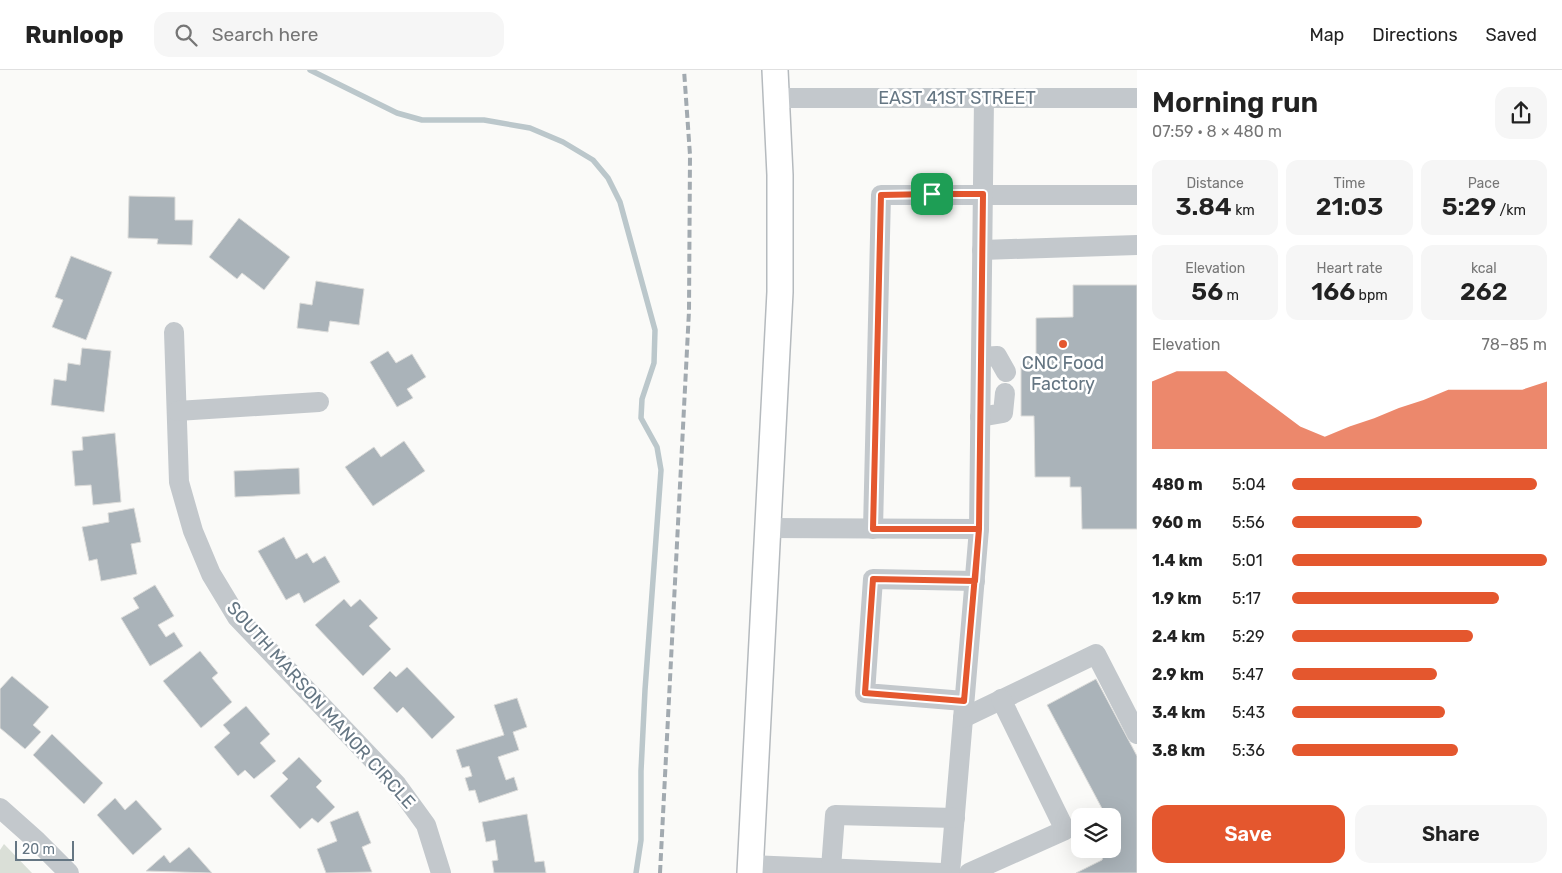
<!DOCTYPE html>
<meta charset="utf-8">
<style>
body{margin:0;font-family:Rubik,sans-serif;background:#f6f6f6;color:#222;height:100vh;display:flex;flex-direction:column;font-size:19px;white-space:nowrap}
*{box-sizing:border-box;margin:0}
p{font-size:16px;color:#767676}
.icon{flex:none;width:28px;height:28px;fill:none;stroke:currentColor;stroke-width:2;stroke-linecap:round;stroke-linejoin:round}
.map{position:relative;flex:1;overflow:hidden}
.panel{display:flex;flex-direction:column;background:#fff;width:425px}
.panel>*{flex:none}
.controls{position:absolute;left:1071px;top:738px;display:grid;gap:10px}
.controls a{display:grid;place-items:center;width:50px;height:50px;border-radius:10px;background:#fff;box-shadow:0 5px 20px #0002;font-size:25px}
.scale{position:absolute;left:15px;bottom:12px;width:59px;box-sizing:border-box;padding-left:5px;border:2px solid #657683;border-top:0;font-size:14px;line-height:18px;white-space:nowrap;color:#657683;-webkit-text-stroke:4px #fff;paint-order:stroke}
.pin{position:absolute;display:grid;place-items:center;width:42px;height:42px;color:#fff;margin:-21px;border-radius:10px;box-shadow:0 2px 8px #0006}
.round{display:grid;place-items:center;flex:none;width:52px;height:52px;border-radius:15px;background:#f6f6f6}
.summary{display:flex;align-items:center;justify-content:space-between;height:85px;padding:0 15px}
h1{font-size:28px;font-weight:600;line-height:38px}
.stats{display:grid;grid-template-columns:repeat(3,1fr);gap:8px;height:85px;padding:5px 15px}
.stats div{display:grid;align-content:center;border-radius:12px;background:#f6f6f6;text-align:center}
.stats b{font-size:25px;font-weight:600}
.stats small{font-size:14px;font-weight:400}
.stats p{font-size:14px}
.chart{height:140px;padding:10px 15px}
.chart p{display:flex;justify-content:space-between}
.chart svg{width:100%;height:90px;margin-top:5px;fill:#e4572e;opacity:.7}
.primary-button{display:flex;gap:10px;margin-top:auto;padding:10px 15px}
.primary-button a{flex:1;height:58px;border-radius:15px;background:#e4572e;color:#fff;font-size:20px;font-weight:600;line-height:58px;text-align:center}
.primary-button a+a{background:#f6f6f6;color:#222}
ul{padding:0 15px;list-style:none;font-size:16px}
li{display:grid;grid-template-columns:80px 60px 1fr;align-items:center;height:38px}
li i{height:12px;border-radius:6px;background:#e4572e}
header{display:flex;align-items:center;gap:30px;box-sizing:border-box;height:70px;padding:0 25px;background:#fff;border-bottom:1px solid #e0e0e0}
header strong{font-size:24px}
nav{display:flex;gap:28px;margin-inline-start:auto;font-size:18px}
.search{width:350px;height:45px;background:#f6f6f6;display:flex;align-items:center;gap:12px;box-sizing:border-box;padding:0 18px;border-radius:15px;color:#767676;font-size:19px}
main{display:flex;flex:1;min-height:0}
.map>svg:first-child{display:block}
.green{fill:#dadfd7}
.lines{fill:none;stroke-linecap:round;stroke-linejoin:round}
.stream{stroke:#bbc7cb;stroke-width:5.5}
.building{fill:#aab3b9;stroke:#dcdcda}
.major-casing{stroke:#b5babe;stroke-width:28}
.minor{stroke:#c3c8cc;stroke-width:20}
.major{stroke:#fff;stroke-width:25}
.rail{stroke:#a2aab0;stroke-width:4;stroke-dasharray:8 4;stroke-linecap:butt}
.route-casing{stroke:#fff;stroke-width:10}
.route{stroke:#e4572e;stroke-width:6}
.poi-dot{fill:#e4572e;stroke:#fff;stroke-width:2}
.labels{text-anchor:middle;stroke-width:5;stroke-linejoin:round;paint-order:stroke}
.street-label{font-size:18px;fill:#657683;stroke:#fff}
.poi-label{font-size:18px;fill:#657683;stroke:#fff}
</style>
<header>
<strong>Runloop</strong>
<div class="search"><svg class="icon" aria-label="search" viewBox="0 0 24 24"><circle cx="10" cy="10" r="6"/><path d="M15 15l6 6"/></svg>Search here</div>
<nav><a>Map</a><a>Directions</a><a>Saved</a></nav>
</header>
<main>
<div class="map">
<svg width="1137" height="803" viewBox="0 0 1137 803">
<rect width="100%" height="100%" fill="#fafaf8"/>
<polygon class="green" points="4,774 32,803 0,803 0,780"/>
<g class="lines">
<polyline class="stream" points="310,0 397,43 422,50 484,50 530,58 563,72 593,90 608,108 620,132 655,260 654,293 642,329 641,348 657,377 661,400 645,620 641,701 641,770 636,803"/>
</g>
<g class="building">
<polygon points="129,126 175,127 175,150 193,150 192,175 157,174 158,169 128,168"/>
<polygon points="239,148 290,187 264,220 242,203 237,209 209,187"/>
<polygon points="71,186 112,202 86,270 52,257 63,230 55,227"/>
<polygon points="316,211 364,219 359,255 330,251 328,262 297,258 300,233 312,235"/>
<polygon points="1073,215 1137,215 1137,459 1082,459 1081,417 1070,417 1070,407 1035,407 1034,346 1021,346 1021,291 1036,291 1036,248 1073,247"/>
<polygon points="82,278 111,281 104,342 51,335 54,309 66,311 68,293 80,295"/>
<polygon points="388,281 396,293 412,284 426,307 407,319 413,328 397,337 370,292"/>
<polygon points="115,363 121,432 93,435 91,415 75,416 72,381 83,380 82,367"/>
<polygon points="404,371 425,401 373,436 345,397 374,377 381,387"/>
<polygon points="299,398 300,424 235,427 234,401"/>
<polygon points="134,438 141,472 131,474 137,504 101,511 97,489 89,491 82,457 109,452 108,443"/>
<polygon points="284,467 296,489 307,483 313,493 325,486 340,512 304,533 299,523 286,530 258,481"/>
<polygon points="155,515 174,546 158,555 166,567 174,562 183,576 150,596 121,548 139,538 133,528"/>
<polygon points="344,529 351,537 360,529 378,548 369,556 391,579 363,606 315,555"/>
<polygon points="200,581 218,603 212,608 232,632 201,658 163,611"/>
<polygon points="407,597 455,647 432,669 403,637 397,643 373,618 390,601 396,607"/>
<polygon points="12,606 49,637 33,655 41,662 25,679 0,658 0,619"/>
<polygon points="1096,609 1137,686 1137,803 1076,803 1102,790 1106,779 1112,779 1112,746 1106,746 1047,635"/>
<polygon points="517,628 527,657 513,662 519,680 498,687 506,710 514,707 518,720 479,733 475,720 469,721 465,708 472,706 469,696 462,698 456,680 504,665 494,635"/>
<polygon points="246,636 270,664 260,673 276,691 254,709 245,700 238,706 214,677 230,663 223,655"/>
<polygon points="52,664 103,713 84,734 33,685"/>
<polygon points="299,687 322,711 316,717 335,737 318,753 312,748 300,759 270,726 288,709 282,703"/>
<polygon points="115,728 125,740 136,730 162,759 133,785 97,745"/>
<polygon points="358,741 371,773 362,777 372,802 326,803 317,779 337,771 330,752"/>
<polygon points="527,744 535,792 544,791 546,803 494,803 492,791 498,790 495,770 486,772 482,752"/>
<polygon points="189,777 212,803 146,801 164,785 170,793"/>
</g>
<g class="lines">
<g class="major-casing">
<polyline id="major" points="750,803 780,222 780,105 775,0"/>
</g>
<g class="minor">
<polyline points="777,28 1137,28"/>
<polyline points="982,180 1137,175"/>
<polyline points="174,262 179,412 193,461 211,504 237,547 397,715 426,755 441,803"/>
<polyline points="981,287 997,286 1006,302"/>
<polyline points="177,341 319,332"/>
<polyline points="980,347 1003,343 1005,323"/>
<polyline points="767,458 979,459 950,803"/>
<polyline points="873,459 881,125 1137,125"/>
<polyline points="979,459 984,28"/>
<polyline points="964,631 865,623 873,509 975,511"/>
<polyline points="963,648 1096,584 1137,664"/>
<polyline points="0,738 37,771 69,803"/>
<polyline points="750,795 942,803"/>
<polyline points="836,803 831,798 835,745 955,748"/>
<polyline points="969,803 1065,760 1001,629"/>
</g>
<use href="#major" class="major"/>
<polyline class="rail" points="660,803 689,241 690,85 684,0"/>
</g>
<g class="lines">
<g class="route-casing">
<polyline id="route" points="932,124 881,125 873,459 979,459 964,631 865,623 873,509 975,511 979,459 983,124 932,124"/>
</g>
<use href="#route" class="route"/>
</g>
<circle class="poi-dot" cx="1063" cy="274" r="5"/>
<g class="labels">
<g class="street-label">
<text x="957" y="34">EAST 41ST STREET</text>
<text transform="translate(321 635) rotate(48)" y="6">SOUTH MARSON MANOR CIRCLE</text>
</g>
<g class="poi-label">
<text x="1063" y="299">CNC Food<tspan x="1063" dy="21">Factory</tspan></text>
</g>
</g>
</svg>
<div class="controls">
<a><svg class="icon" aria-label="layers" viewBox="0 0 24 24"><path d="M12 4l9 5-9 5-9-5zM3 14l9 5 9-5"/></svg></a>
</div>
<div class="scale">20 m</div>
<div class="pin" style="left:932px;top:124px;background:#1e9e55"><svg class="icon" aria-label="arrive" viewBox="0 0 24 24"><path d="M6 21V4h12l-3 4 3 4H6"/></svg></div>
</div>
<section class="panel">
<div class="summary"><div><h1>Morning run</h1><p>07:59 · 8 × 480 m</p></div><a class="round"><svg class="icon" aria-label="share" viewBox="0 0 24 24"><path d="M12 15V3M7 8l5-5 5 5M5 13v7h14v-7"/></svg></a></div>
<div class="stats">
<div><p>Distance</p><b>3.84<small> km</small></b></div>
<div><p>Time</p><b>21:03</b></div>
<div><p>Pace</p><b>5:29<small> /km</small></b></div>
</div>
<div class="stats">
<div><p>Elevation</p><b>56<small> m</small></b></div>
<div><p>Heart rate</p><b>166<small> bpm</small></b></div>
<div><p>kcal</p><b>262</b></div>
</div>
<div class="chart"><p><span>Elevation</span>78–85 m</p>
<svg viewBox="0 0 160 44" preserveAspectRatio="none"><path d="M0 44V11L10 6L20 6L30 6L40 15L50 24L60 33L70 38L80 33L90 29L100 24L110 20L120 15L130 15L140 15L150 15L160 11V44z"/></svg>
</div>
<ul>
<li><b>480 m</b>5:04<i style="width:96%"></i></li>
<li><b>960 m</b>5:56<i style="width:51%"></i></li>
<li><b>1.4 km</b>5:01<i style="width:100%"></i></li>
<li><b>1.9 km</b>5:17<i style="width:81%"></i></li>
<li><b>2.4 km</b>5:29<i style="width:71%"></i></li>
<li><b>2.9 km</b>5:47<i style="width:57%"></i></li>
<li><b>3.4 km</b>5:43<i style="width:60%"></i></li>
<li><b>3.8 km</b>5:36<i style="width:65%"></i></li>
</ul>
<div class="primary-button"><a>Save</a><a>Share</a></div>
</section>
</main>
